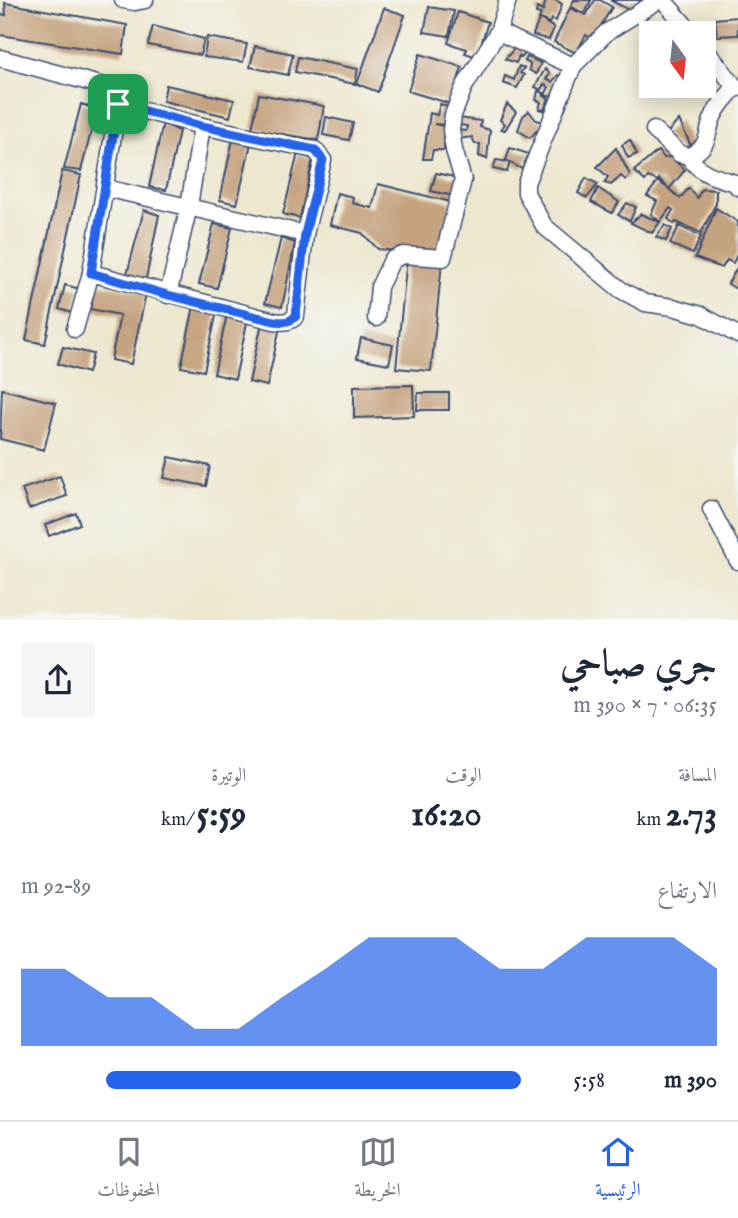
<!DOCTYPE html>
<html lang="ar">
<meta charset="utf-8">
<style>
body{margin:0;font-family:"IM FELL English",Amiri,serif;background:#f6f6f7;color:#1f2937;direction:rtl;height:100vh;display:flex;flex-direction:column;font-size:26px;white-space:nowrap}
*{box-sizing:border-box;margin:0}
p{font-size:23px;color:#747a83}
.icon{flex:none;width:38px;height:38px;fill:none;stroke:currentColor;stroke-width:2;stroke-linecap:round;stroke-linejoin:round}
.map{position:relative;height:620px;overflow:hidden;direction:ltr}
.side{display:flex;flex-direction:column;background:#fff;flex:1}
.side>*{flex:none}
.needle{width:46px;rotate:165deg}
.controls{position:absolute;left:639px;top:21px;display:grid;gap:14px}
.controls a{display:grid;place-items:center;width:77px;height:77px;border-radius:0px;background:#fff;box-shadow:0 4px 18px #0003;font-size:35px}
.pin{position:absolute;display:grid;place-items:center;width:60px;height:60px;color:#fff;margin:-30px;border-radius:14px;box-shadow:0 4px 10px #0006}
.round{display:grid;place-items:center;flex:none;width:74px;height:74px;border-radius:0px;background:#f6f6f7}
.summary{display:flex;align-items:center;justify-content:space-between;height:119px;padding:0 21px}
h1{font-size:38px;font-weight:800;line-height:52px}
.metrics{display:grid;grid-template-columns:repeat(3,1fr);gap:10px;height:119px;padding:7px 21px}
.metrics div{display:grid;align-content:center}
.metrics b{font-size:35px;font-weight:800}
.metrics small{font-size:19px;font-weight:400}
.metrics p{font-size:19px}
.chart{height:196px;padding:14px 21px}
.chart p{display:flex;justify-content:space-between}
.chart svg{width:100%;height:126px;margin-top:7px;fill:#2563eb;opacity:.7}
ul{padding:0 21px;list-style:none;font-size:23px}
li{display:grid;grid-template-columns:112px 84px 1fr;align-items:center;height:52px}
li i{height:18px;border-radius:9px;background:#2563eb}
.tab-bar{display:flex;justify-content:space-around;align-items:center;height:98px;border-top:2px solid #e0e1e3;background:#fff;font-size:19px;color:#747a83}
.tab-bar a{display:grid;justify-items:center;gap:4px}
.tab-bar .selected{color:#2563eb}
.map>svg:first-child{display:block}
.building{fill:#c5a380}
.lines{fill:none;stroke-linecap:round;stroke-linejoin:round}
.minor-casing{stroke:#3a4b6f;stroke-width:19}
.minor{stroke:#fff;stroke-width:16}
.route-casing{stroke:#fff;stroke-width:14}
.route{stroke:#2563eb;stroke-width:9}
</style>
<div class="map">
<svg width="738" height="620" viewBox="0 0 738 620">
<rect width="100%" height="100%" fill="#f6f6f2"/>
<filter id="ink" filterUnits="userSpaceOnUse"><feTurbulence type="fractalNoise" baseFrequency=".0143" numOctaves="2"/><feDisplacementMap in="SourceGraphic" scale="14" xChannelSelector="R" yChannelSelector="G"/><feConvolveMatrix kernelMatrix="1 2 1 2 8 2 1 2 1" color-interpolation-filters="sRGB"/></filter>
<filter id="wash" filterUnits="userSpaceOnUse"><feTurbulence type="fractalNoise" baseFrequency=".00686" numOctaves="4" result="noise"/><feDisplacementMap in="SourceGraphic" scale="28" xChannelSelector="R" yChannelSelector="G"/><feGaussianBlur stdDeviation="1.57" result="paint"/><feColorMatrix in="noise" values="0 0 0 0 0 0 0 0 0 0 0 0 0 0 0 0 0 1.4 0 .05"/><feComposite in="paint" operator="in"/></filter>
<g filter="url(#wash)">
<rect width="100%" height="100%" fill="#ece7ce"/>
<g id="blocks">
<g class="building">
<polygon points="546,0 555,0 562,4 556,21 552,19 549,23 540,19 554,28 549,40 533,35 541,14 536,13 537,8 543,11"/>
<polygon points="574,0 591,0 584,14 586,15 595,0 600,0 612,7 593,39 586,35 576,53 554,42 570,8 584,14 571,6"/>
<polygon points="610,0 642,0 631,11"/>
<polygon points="5,3 127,25 123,54 0,35 0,14 6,15"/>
<polygon points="429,7 454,11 449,36 424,32"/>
<polygon points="384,8 405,15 378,92 357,84"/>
<polygon points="458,12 488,22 477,57 465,53 467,49 448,43"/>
<polygon points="738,17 738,35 717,36 715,19"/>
<polygon points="153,26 204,39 200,55 148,45"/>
<polygon points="207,37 247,44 243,62 204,57"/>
<polygon points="517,45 524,49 522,52 525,54 521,58 519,56 516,63 505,59"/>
<polygon points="255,46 293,54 288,75 250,67"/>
<polygon points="420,54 462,67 451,104 408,91"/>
<polygon points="298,57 358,69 355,84 295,72"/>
<polygon points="527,57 541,63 536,74 529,70 530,64 525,61"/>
<polygon points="519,66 524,68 520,73 524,75 517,88 503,83 505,76 514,80"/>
<polygon points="545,69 550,74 546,79 552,82 558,75 562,78 551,97 545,95 549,87 544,84 541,90 535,87"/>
<polygon points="166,85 234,100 230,117 163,101"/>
<polygon points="538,91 544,93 544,96 549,99 544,110 539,109 541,102 536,100"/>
<polygon points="259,94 324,106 318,140 252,129"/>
<polygon points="81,104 97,109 81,171 64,169"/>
<polygon points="440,104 451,107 449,125 434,124 449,127 448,145 444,144 444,150 433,150 431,159 423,159 430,113 437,115"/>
<polygon points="507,104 516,112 505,130 501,129 505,124 500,120"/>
<polygon points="529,111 536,120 543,122 541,128 539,128 530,138 518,130 523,116"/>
<polygon points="326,117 353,123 349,140 323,135"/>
<polygon points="458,118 481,121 480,127 490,130 487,159 479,156 480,144 475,144 472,137 459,139 456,130 466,131 467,126 459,125"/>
<polygon points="679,120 691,146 683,152 665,135"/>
<polygon points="163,123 179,131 166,190 149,187"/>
<polygon points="233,139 251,143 237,204 220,200"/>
<polygon points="630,140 637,154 628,158 622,145"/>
<polygon points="510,148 529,154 522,169 506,160"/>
<polygon points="616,148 630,175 626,180 621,176 611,185 604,183 608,177 597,167"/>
<polygon points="658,151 664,158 671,157 685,170 669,189 680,198 689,188 697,198 702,189 716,190 716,204 701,233 676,222 674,224 668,219 673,210 670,208 660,222 651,214 657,201 647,196 658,181 669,189 659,179 658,181 648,177 645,181 634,171"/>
<polygon points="298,153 313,159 300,218 283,214"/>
<polygon points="496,160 510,162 507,172 493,169"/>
<polygon points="62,171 81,175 45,344 26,340"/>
<polygon points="436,173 458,178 454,196 431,191"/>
<polygon points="586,178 598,184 587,198 578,193"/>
<polygon points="378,184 451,202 439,255 378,249 362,233 330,225 337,193 353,197 352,203 372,208"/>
<polygon points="598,188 619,202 612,213 591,202"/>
<polygon points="627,203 636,207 630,221 618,215"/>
<polygon points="716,208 738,222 738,253 733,263 727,260 722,268 695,258"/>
<polygon points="144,210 159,215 146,279 127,274"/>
<polygon points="641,214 660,222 652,233 631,223"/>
<polygon points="214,224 232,228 217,288 199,284"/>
<polygon points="665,225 672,229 666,241 656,237"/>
<polygon points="679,226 701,236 693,254 670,244"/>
<polygon points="281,238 295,243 282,307 265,303"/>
<polygon points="407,258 442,262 431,371 396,368"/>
<polygon points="738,266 738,290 728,284"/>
<polygon points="96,283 146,293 131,364 111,360 120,315 90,309"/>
<polygon points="65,285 80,289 73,313 59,309"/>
<polygon points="194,306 217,311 204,371 181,367"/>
<polygon points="227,314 248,318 235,379 214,374"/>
<polygon points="262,323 280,327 267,386 249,382"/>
<polygon points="361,338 393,345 389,364 357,358"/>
<polygon points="63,347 93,354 88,373 58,364"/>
<polygon points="413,385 414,416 354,418 354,386"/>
<polygon points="2,389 56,403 44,450 0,439"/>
<polygon points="418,393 449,393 449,410 417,410"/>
<polygon points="169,457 210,466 206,486 164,478"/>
<polygon points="60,476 67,496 29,509 22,489"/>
<polygon points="76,513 80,524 49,536 45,525"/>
</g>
</g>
</g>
<g filter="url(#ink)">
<use href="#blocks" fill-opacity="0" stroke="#3a4b6f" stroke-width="2"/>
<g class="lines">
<g class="minor-casing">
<g id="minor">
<polyline points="123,0 135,2 145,0"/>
<polyline points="663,0 692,33"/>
<polyline points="498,32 573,66 607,32 659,0"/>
<polyline points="704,47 735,87 738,88"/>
<polyline points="0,58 111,88 117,95 118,104 91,273 75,329"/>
<polyline points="573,66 526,183 526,193 544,226 621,290 645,303 673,307 701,315 738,335"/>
<path d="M654 130 680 154 689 156C712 146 705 133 714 115 719 104 728 96 735 87"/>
<path d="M689 156C699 174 716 177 735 183L738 187"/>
<polyline points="105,188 305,234"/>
<path d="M91 273 274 321C283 322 289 323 296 316L305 234 323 160 315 150 202 126 118 104"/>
<polyline points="168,295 189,206 202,126"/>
<polyline points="376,318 379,287 392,260 403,255 443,258 463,180 454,150 451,130 453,115 464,87 498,32 508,0"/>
<polyline points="711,509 738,561"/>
</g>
</g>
<use href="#minor" class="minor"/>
</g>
</g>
<g class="lines" filter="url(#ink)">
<g class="route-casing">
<path id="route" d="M118 104 202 126 315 150 323 160 305 234 296 316C289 323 283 322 274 321L168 295 91 273Z"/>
</g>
<use href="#route" class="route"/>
</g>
</svg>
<div class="controls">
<a><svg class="needle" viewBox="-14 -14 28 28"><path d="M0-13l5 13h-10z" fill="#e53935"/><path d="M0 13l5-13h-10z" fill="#747a83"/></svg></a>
</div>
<div class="pin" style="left:118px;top:104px;background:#1e9e55"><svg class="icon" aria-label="arrive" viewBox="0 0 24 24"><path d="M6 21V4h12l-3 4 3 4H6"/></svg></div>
</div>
<section class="side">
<div class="summary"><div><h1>جري صباحي</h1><p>06:35 · 7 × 390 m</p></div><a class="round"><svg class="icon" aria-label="share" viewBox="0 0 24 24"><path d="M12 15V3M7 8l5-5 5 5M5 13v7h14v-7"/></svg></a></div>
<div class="metrics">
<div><p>المسافة</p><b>2.73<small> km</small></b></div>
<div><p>الوقت</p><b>16:20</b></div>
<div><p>الوتيرة</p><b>5:59<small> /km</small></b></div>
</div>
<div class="chart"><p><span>الارتفاع</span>89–92 m</p>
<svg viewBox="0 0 160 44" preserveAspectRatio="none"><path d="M0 44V17L10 17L20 27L30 27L40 38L50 38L60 27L70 17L80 6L90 6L100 6L110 17L120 17L130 6L140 6L150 6L160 17V44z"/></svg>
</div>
<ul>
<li><b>390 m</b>5:58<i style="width:83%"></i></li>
</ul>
</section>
<nav class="tab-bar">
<a class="selected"><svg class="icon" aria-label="home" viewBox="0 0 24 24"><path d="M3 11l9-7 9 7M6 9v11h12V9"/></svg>الرئيسية</a>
<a><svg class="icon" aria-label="map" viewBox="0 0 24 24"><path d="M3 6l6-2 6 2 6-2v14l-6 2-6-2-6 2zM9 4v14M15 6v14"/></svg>الخريطة</a>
<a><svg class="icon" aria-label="saved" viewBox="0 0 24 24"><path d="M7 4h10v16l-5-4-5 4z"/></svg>المحفوظات</a>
</nav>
